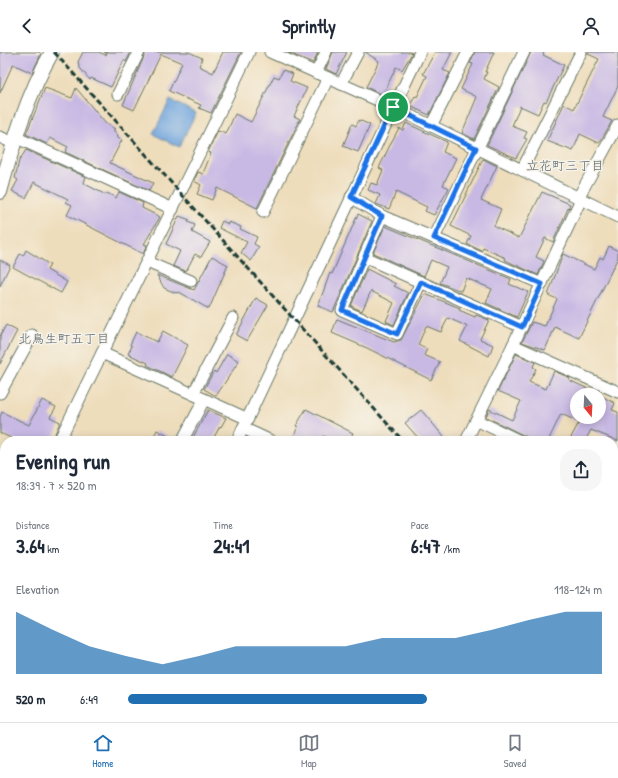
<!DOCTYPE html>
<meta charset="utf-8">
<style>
body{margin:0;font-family:"Patrick Hand","Klee One",sans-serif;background:#f6f6f7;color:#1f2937;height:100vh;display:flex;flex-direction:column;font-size:15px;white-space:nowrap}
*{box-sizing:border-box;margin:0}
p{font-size:13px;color:#747a83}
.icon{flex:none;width:22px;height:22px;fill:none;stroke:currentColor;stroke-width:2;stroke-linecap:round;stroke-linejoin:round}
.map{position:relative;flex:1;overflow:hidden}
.drawer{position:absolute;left:0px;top:384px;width:618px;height:286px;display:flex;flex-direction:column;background:#fff;border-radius:16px 16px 0 0;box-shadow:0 2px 10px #0003}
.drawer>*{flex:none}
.needle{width:26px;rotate:162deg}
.buttons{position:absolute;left:570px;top:336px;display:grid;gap:8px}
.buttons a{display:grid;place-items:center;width:36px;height:36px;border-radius:50%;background:#fff;box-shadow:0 2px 10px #0003;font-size:20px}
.pin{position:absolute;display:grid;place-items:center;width:34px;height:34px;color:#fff;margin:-17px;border:2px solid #fff;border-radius:50%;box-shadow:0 1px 4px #0007}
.round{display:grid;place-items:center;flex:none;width:42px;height:42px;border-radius:16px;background:#f6f6f7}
.overview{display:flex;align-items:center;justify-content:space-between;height:68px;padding:0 16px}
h1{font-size:22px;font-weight:800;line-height:30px}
.stats{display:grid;grid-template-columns:repeat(3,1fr);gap:6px;height:68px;padding:4px 16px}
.stats div{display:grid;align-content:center}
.stats b{font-size:20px;font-weight:800}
.stats small{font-size:11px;font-weight:400}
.stats p{font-size:11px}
.chart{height:112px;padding:8px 16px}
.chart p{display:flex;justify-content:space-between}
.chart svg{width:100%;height:72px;margin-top:4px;fill:#1f6fb2;opacity:.7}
ul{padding:0 16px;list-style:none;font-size:13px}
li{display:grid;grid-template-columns:64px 48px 1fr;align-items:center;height:30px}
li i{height:10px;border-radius:5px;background:#1f6fb2}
header{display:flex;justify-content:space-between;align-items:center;height:52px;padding:0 16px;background:#fff;font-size:18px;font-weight:800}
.tabs{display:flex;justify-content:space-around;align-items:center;height:56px;border-top:1px solid #e0e1e3;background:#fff;font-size:11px;color:#747a83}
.tabs a{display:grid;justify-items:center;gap:2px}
.tabs .selected{color:#1f6fb2}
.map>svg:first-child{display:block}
.water{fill:#72a6de;stroke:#487289}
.building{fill:#c7b8e4}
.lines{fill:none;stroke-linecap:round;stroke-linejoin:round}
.minor-casing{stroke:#677563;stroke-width:13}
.tertiary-casing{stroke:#677563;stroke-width:16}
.minor{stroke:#fff;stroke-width:11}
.tertiary{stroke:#fff;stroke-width:14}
.rail{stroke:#1f3d34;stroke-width:3;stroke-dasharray:6 3;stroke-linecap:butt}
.route-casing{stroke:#fff;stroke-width:8}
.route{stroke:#1a73e8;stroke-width:5}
.labels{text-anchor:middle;stroke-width:3;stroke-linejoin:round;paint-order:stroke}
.neighbourhood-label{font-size:13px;fill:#5a6872;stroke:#f7f3e8}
</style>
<header><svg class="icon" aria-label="back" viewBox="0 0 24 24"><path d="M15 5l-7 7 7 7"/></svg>Sprintly<svg class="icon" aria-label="person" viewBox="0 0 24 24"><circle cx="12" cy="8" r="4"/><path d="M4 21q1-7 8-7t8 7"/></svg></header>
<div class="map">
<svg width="618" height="670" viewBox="0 0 618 670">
<rect width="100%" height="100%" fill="#f7f3e8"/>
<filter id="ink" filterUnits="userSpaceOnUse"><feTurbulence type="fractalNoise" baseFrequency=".025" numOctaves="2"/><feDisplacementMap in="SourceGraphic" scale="8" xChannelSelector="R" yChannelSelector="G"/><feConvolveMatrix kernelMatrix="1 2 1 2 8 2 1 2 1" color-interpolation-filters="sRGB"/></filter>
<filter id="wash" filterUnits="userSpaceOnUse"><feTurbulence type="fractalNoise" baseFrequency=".012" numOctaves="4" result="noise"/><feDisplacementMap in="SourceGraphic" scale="16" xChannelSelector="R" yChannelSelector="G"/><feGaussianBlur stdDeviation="0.9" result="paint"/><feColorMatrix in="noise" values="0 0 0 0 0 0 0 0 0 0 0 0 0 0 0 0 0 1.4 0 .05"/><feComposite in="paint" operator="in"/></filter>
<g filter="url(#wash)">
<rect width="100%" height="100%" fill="#edb"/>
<polygon class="water" points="170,48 196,61 179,95 153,82"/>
<g id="blocks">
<g class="building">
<polygon points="0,0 39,0 41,2 32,21 13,12 0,41"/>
<polygon points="83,0 98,0 106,3 107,1 104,0 131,0 126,10 124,8 111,35 91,26 90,28 80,16 78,10"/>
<polygon points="146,0 189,0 202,6 199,14 213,21 223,0 241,0 211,61 199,56 201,53 169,39 182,11 161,2 134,58 123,53"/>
<polygon points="287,0 318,0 313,11"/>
<polygon points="333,0 347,0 336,22 326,17"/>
<polygon points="365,0 409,0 412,1 402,18 396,15 383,43 366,35 379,9"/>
<polygon points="435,0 452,0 443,18 450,21 429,63 410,54 415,44 417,45 427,24 423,22"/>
<polygon points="475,0 494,0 485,20 487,20 484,27 499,35 474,87 462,81 477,45 461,37 473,12 470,11"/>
<polygon points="531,0 544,0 543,3 564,13 546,50 544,49 538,62 520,54 512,74 527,80 524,86 527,87 516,106 487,93"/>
<polygon points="588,0 618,0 618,34 603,65 612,69 603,85 599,91 580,82 573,99 547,89 564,52 574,57 599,7 588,2"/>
<polygon points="283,18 293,22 290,29 307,36 294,64 300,67 257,156 217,136 212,148 197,142 201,133 194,129 198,120 203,122 211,101 208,100 218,79 226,82 235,62 251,70 274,24 279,26"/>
<polygon points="45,36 72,46 76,36 106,72 115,77 113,79 118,84 117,86 122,88 110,111 153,131 149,139 65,100 68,95 50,86 47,92 26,82"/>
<polygon points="359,68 370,73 358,100 343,94 352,72 356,74"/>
<polygon points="406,71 447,90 443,100 456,106 443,133 449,136 434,163 425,159 427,155 396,140 389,157 376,152 380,143 368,138 371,131 377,133 383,118 379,116 391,91 399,76 403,78"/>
<polygon points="26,98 86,125 84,130 85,132 106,143 107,141 116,146 119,140 143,151 142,156 160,165 144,192 147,193 143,202 67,163 72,153 66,150 68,147 34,130 26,146 12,139 18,128 15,126 19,109"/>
<polygon points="483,107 497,114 481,148 501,157 494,174 519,186 542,140 570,152 553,190 545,186 536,205 544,209 538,223 505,208 506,206 483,196 482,199 467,192 471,184 451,174"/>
<polygon points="358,162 372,169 333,260 318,254 330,221 332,222"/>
<polygon points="179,164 190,168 188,170 195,173 192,180 210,190 201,205 195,202 186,219 173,214 180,199 166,192"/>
<polygon points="222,169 228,172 229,170 241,175 240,177 257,185 254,192 259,195 251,209 241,201 247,190 219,176"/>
<polygon points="385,174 511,227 509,232 528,240 517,265 486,251 492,237 466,226 461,239 440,231 447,215 431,208 424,224 373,201"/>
<polygon points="609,194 618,199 618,205 579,286 555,275 545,298 522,290 532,270 545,274 557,247 548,243 563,202 594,217 600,205 603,207"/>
<polygon points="26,198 50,213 47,218 67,230 61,241 13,215 20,202 23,204"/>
<polygon points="212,204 228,213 209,257 179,240 176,241 164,236 157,223 194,238"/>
<polygon points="0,208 10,213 0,234"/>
<polygon points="367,217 396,232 394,234 408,241 394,273 386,269 394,251 371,239 362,259 351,254"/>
<polygon points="425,242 460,256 459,258 475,265 476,263 489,268 480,287 493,293 489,304 460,289 467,275 466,274 448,266 441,280 426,274 418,293 427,297 424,303 440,310 431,328 367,296 332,281 337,267 394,290 401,288"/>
<polygon points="256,246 268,253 247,289 236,283"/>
<polygon points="6,273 17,279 0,312 0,284"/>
<polygon points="163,279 188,293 172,325 147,313 148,311 128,302 132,294 130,293 136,280 157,290"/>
<polygon points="227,302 239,309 216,344 204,337 214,319 216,321"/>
<polygon points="516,302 535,310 533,315 536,317 529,330 546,337 554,319 570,326 569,328 601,343 577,343 577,369 561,362 548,389 535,389 525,384 486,365 489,357 512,368 521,349 498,339"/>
<polygon points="599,343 615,351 612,358 618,360 618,389 591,378 585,389 569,389 582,365 599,365"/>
<polygon points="42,348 56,355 50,365 60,370 52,389 18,389 0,381 0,365 2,360 29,373"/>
<polygon points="306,357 353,381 349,389 334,389 323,384 320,389 291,389 298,375 296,374"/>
<polygon points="208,358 226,366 221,375 220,374 212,389 191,389"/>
<polygon points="421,358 444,385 439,389 421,389 405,371"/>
<polygon points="157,378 175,388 175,389 151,389"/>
</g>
</g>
</g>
<g filter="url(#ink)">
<use href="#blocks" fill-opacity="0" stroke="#677563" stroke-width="1"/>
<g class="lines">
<g class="minor-casing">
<g id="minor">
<polyline points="270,0 393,55 618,165"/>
<polyline points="316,21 326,0"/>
<polyline points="341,32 358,0"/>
<polyline points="118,42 139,0"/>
<polyline points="431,74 468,0"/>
<polyline points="0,85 13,91"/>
<polyline points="15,85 173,157"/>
<polyline points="522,118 581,0"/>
<polyline points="351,145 382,164"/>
<polyline points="578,146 618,73"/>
<polyline points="263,160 328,26"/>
<polyline points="434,186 524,0"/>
<polyline points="364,205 342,258 397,282 421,230"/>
<polyline points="147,210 191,229"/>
<polyline points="522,275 364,205 382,164 542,232"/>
<polyline points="513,293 618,340"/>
<polyline points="102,301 248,367"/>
<polyline points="0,341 32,283"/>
<polyline points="193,342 233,266"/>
<polyline points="476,368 520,389"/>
<polyline points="243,376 271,389"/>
<polyline points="59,389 249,0"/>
<polyline points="182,389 204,348"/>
<polyline points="237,389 420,0"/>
<polyline points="466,389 513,293 581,147"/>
<polyline points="613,430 618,419"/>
<polyline points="0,459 5,461"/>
<polyline points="0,509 5,499"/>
<polyline points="613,532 618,535"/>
<polyline points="613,604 618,610"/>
<polyline points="613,656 618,646"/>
<polyline points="449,665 461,670"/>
<polyline points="112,670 114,665"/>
<polyline points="278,670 280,665"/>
<polyline points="405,670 408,665"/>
<polyline points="493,670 496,665"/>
<polyline points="605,670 608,665"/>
</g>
</g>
<g class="tertiary-casing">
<g id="tertiary">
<path d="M0 140C13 92 27 43 52 0"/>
<polyline points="0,635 5,637"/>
<polyline points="0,650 5,652"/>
<polyline points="37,665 49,670"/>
<polyline points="77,665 90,670"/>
</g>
</g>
<use href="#minor" class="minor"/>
<use href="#tertiary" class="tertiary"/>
<g class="rail">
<polyline points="54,0 403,389"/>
<polyline points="613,628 618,635"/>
</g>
</g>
</g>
<g class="lines" filter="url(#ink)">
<g class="route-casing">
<polygon id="route" points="393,55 476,96 434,186 542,232 522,275 421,230 397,282 342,258 382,164 351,145"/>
</g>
<use href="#route" class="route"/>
</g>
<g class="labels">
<g class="neighbourhood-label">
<text x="565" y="118">立花町三丁目</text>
<text x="64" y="291">北鳥生町五丁目</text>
</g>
</g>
</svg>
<div class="buttons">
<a><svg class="needle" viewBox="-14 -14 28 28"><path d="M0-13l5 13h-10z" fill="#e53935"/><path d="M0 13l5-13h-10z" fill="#747a83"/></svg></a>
</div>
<div class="pin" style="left:393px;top:55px;background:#1e9e55"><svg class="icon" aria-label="arrive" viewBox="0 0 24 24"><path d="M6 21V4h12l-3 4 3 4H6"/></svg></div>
<section class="drawer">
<div class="overview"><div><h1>Evening run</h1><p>18:39 · 7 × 520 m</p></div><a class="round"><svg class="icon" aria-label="share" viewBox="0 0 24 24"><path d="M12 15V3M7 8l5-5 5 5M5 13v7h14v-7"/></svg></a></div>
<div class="stats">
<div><p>Distance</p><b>3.64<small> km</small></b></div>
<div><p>Time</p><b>24:41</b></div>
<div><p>Pace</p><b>6:47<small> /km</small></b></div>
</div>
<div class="chart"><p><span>Elevation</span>118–124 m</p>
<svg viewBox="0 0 160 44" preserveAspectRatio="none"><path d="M0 44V6L10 17L20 27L30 33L40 38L50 33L60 27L70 27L80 27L90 27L100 22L110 22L120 22L130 17L140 11L150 6L160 6V44z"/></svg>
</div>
<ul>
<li><b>520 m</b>6:49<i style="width:63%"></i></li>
</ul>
</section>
</div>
<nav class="tabs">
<a class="selected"><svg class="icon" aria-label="home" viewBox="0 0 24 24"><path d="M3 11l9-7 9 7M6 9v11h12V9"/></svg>Home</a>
<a><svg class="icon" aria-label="map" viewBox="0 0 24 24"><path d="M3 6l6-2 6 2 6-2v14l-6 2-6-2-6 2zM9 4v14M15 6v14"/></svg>Map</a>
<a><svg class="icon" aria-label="saved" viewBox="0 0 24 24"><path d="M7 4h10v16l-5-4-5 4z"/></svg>Saved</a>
</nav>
